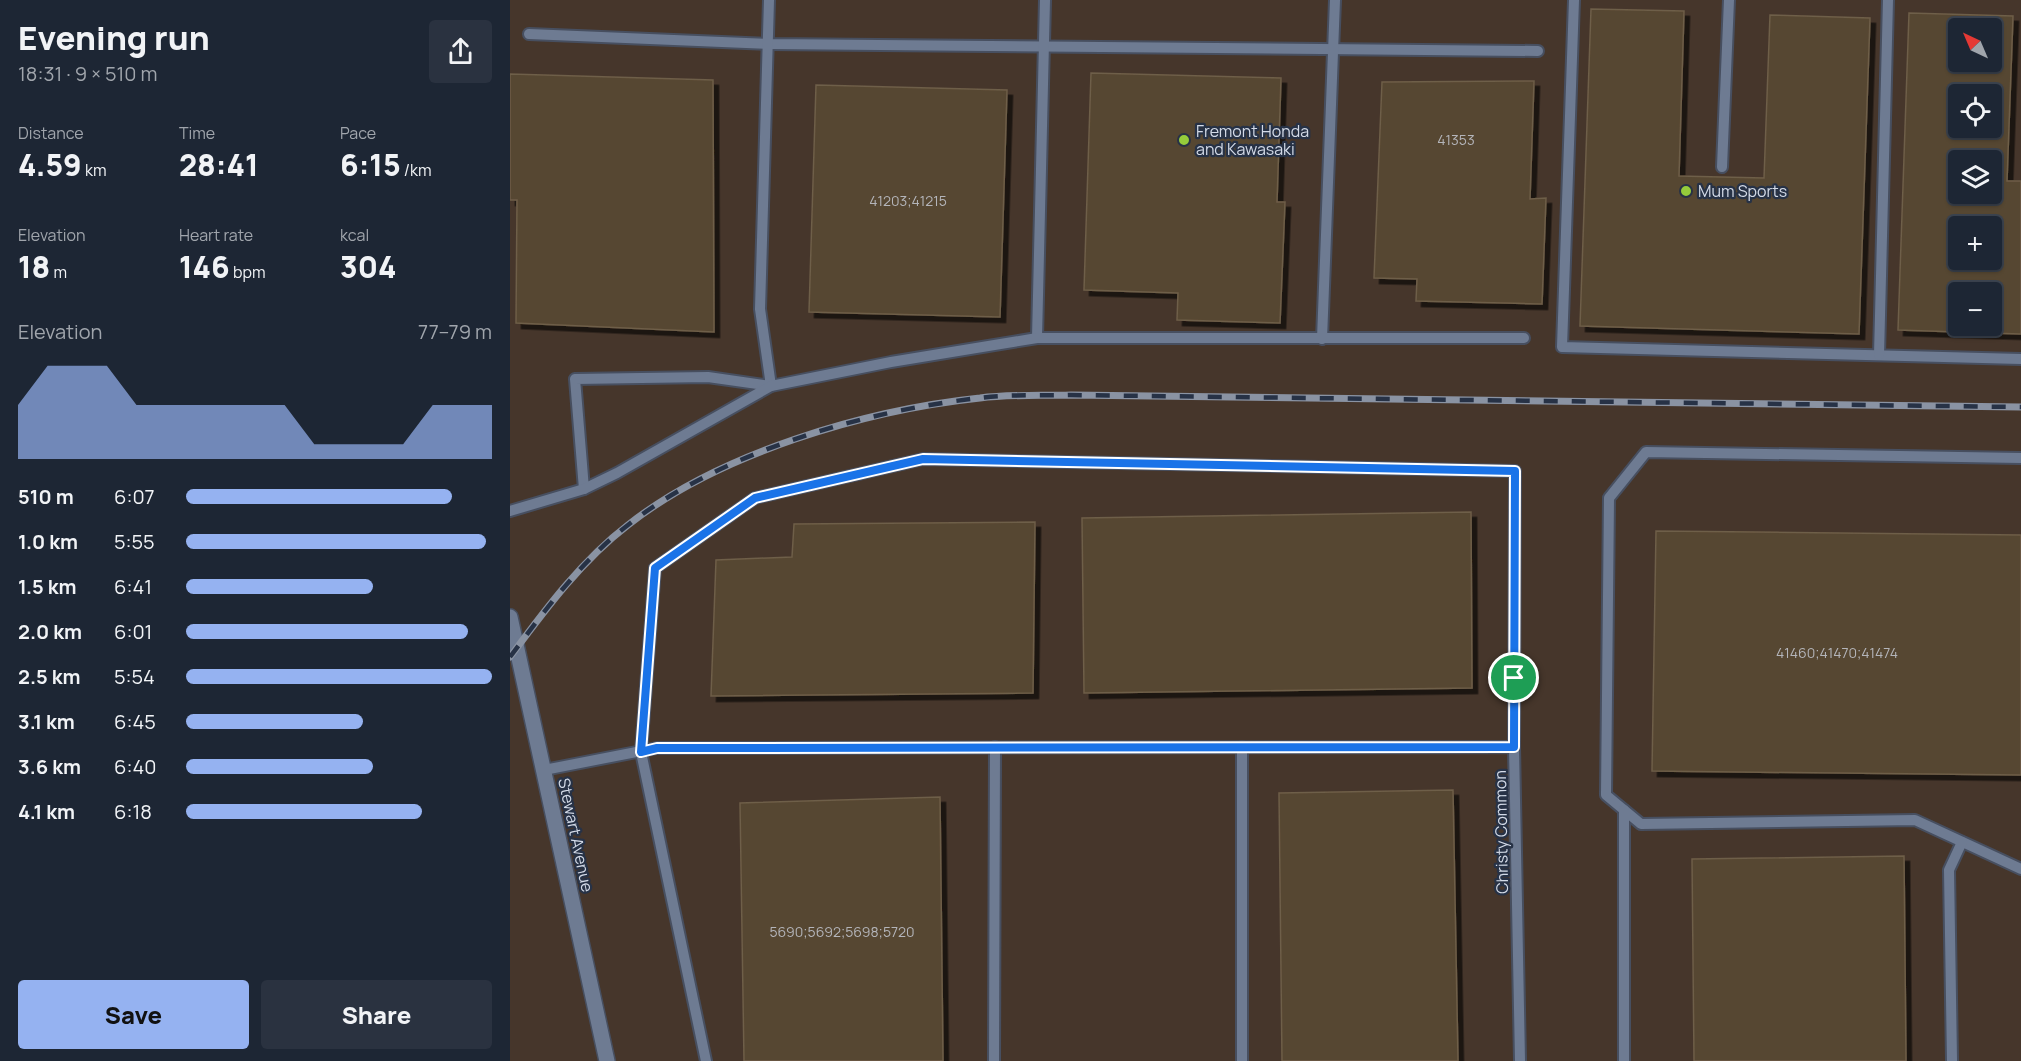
<!DOCTYPE html>
<meta charset="utf-8">
<style>
body{margin:0;font-family:Manrope,sans-serif;background:#2a3240;color:#f1f3f6;height:100vh;display:flex;flex-direction:column;font-size:22px;white-space:nowrap}
*{box-sizing:border-box;margin:0}
p{font-size:20px;color:#a0a5ac}
.icon{flex:none;width:33px;height:33px;fill:none;stroke:currentColor;stroke-width:2;stroke-linecap:round;stroke-linejoin:round}
.map{position:relative;flex:1;overflow:hidden}
.details{display:flex;flex-direction:column;background:#1d2634;width:510px}
.details>*{flex:none}
.needle{width:39px;rotate:316deg}
.controls{position:absolute;left:1438px;top:18px;display:grid;gap:12px}
.controls a{display:grid;place-items:center;width:54px;height:54px;border-radius:6px;background:#1d2634;box-shadow:0 2px 4px #0004,0 0 0 2px #3b434f;font-size:30px}
.pin{position:absolute;display:grid;place-items:center;width:51px;height:51px;color:#fff;margin:-26px;border:3px solid #fff;border-radius:50%;box-shadow:0 2px 6px #0007}
.round{display:grid;place-items:center;flex:none;width:63px;height:63px;border-radius:6px;background:#2a3240}
.head{display:flex;align-items:center;justify-content:space-between;height:102px;padding:0 18px}
h1{font-size:33px;font-weight:800;line-height:45px}
.figures{display:grid;grid-template-columns:repeat(3,1fr);gap:9px;height:102px;padding:6px 18px}
.figures div{display:grid;align-content:center}
.figures b{font-size:30px;font-weight:800}
.figures small{font-size:16px;font-weight:400}
.figures p{font-size:16px}
.chart{height:168px;padding:12px 18px}
.chart p{display:flex;justify-content:space-between}
.chart svg{width:100%;height:108px;margin-top:6px;fill:#95b2f1;opacity:.7}
.cta{display:flex;gap:12px;margin-top:auto;padding:12px 18px}
.cta a{flex:1;height:69px;border-radius:6px;background:#95b2f1;color:#111;font-size:24px;font-weight:800;line-height:69px;text-align:center}
.cta a+a{background:#2a3240;color:#f1f3f6}
ul{padding:0 18px;list-style:none;font-size:20px}
li{display:grid;grid-template-columns:96px 72px 1fr;align-items:center;height:45px}
li i{height:15px;border-radius:8px;background:#95b2f1}
main{display:flex;flex:1;min-height:0}
.map>svg:first-child{display:block}
.industrial{fill:#46362b;fill-rule:evenodd}
.building{fill:#574731;stroke:#6e5e48;stroke-width:1.5;fill-rule:evenodd;filter:url(#shadow)}
.lines{fill:none;stroke-linecap:round;stroke-linejoin:round}
.service-casing{stroke:#474f60;stroke-width:14}
.tertiary-casing{stroke:#474f60;stroke-width:18}
.service{stroke:#6e7b92;stroke-width:10}
.tertiary{stroke:#6e7b92;stroke-width:15}
.rail-casing{stroke:#8a93a3;stroke-width:7}
.rail{stroke:#273246;stroke-width:4.5;stroke-dasharray:14;stroke-linecap:butt}
.route-casing{stroke:#fff;stroke-width:12}
.route{stroke:#1a73e8;stroke-width:8}
.poi-dot{fill:#95cc3b;stroke:#273246;stroke-width:2}
.labels{text-anchor:middle;stroke-width:4.5;stroke-linejoin:round;paint-order:stroke}
.number-label{font-size:14px;fill:#b4b5ba}
.poi-label{font-size:16px;fill:#d3dae7;stroke:#273246;text-anchor:start}
.street-label{font-size:16px;fill:#d3dae7;stroke:#273246}
</style>
<main>
<section class="details">
<div class="head"><div><h1>Evening run</h1><p>18:31 · 9 × 510 m</p></div><a class="round"><svg class="icon" aria-label="share" viewBox="0 0 24 24"><path d="M12 15V3M7 8l5-5 5 5M5 13v7h14v-7"/></svg></a></div>
<div class="figures">
<div><p>Distance</p><b>4.59<small> km</small></b></div>
<div><p>Time</p><b>28:41</b></div>
<div><p>Pace</p><b>6:15<small> /km</small></b></div>
</div>
<div class="figures">
<div><p>Elevation</p><b>18<small> m</small></b></div>
<div><p>Heart rate</p><b>146<small> bpm</small></b></div>
<div><p>kcal</p><b>304</b></div>
</div>
<div class="chart"><p><span>Elevation</span>77–79 m</p>
<svg viewBox="0 0 160 44" preserveAspectRatio="none"><path d="M0 44V22L10 6L20 6L30 6L40 22L50 22L60 22L70 22L80 22L90 22L100 38L110 38L120 38L130 38L140 22L150 22L160 22V44z"/></svg>
</div>
<ul>
<li><b>510 m</b>6:07<i style="width:87%"></i></li>
<li><b>1.0 km</b>5:55<i style="width:98%"></i></li>
<li><b>1.5 km</b>6:41<i style="width:61%"></i></li>
<li><b>2.0 km</b>6:01<i style="width:92%"></i></li>
<li><b>2.5 km</b>5:54<i style="width:100%"></i></li>
<li><b>3.1 km</b>6:45<i style="width:58%"></i></li>
<li><b>3.6 km</b>6:40<i style="width:61%"></i></li>
<li><b>4.1 km</b>6:18<i style="width:77%"></i></li>
</ul>
<div class="cta"><a>Save</a><a>Share</a></div>
</section>
<div class="map">
<svg width="1511" height="1061" viewBox="0 0 1511 1061">
<defs>
<filter id="shadow"><feDropShadow dx="5.5" dy="5.5" stdDeviation="0" flood-color="#0009"/></filter>
</defs>
<rect width="100%" height="100%" fill="#273246"/>
<path class="industrial" d="M0 0H1511V1061H0ZM1449 28H1482V62H1449ZM1449 94H1482V128H1449ZM1449 160H1482V194H1449ZM1449 226H1482V260H1449ZM1449 292H1482V326H1449Z"/>
<g class="building">
<polygon points="1081,9 1174,11 1169,176 1254,178 1260,15 1360,18 1349,334 1070,326"/>
<path d="M1399 13 1503 16 1497 181H1511V334L1388 330ZM1449 28H1482V62H1449ZM1449 94H1482V128H1449ZM1449 160H1482V194H1449ZM1449 226H1482V260H1449ZM1449 292H1482V326H1449Z"/>
<polygon points="581,73 771,78 767,202 775,202 770,323 667,320 668,293 574,290"/>
<polygon points="0,74 203,80 204,332 6,323 7,200 0,200"/>
<polygon points="1024,81 1020,199 1036,198 1032,304 906,301 907,279 864,278 872,82"/>
<polygon points="306,85 497,90 490,317 299,312"/>
<polygon points="961,512 962,688 574,693 572,518"/>
<polygon points="525,522 523,693 201,696 206,560 282,557 284,524"/>
<polygon points="1146,531 1511,535 1511,775 1142,771"/>
<polygon points="943,790 948,1061 772,1061 769,793"/>
<polygon points="430,797 433,1061 234,1061 230,803"/>
<polygon points="1394,856 1396,1061 1184,1061 1182,859"/>
</g>
<g class="lines">
<g class="service-casing">
<g id="service">
<polyline points="1064,0 1052,347 1511,359"/>
<polyline points="19,34 258,44 1028,51"/>
<polyline points="1212,167 1219,0"/>
<polyline points="527,338 535,0"/>
<polyline points="812,339 825,0"/>
<polyline points="1369,355 1378,0"/>
<polyline points="1511,458 1136,452 1099,498 1096,795 1131,824 1405,820 1511,869"/>
<polyline points="74,489 65,379 198,377 261,386 250,309 259,0"/>
<polyline points="0,511 74,489 107,473 261,386 381,362 527,338 1014,338"/>
<polyline points="732,747 732,1061"/>
<polyline points="34,770 147,748 1004,747 1010,1061"/>
<polyline points="196,1061 131,752 145,568 245,498 413,459 1005,471 1004,747"/>
<polyline points="484,1061 485,747"/>
<polyline points="1114,1061 1114,810"/>
<polyline points="1442,1061 1439,870 1452,842"/>
</g>
</g>
<g class="tertiary-casing">
<polyline id="tertiary" points="0,617 97,1061"/>
</g>
<use href="#service" class="service"/>
<use href="#tertiary" class="tertiary"/>
<g class="rail-casing">
<path id="rail" d="M0 657C35 610 71 561 118 525 209 453 356 410 470 398 500 394 531 396 561 395L1511 407"/>
</g>
<use href="#rail" class="rail"/>
</g>
<g class="lines">
<g class="route-casing">
<polygon id="route" points="413,459 1005,471 1004,747 147,748 131,752 145,568 245,498"/>
</g>
<use href="#route" class="route"/>
</g>
<g class="poi-dot">
<circle cx="674" cy="140" r="6"/>
<circle cx="1176" cy="191" r="6"/>
</g>
<g class="labels">
<g class="number-label">
<text x="946" y="145">41353</text>
<text x="398" y="206">41203;41215</text>
<text x="1327" y="658">41460;41470;41474</text>
<text x="332" y="937">5690;5692;5698;5720</text>
</g>
<g class="poi-label">
<text x="686" y="137">Fremont Honda<tspan x="686" dy="18">and Kawasaki</tspan></text>
<text x="1188" y="197">Mum Sports</text>
</g>
<g class="street-label">
<text transform="translate(991 832) rotate(-91)" y="6">Christy Common</text>
<text transform="translate(66 835) rotate(78)" y="6">Stewart Avenue</text>
</g>
</g>
</svg>
<div class="controls">
<a><svg class="needle" viewBox="-14 -14 28 28"><path d="M0-13l5 13h-10z" fill="#e53935"/><path d="M0 13l5-13h-10z" fill="#a0a5ac"/></svg></a>
<a><svg class="icon" aria-label="locate" viewBox="0 0 24 24"><circle cx="12" cy="12" r="6"/><path d="M12 2v4M12 18v4M2 12h4M18 12h4"/></svg></a>
<a><svg class="icon" aria-label="layers" viewBox="0 0 24 24"><path d="M12 4l9 5-9 5-9-5zM3 14l9 5 9-5"/></svg></a>
<a>+</a>
<a>−</a>
</div>
<div class="pin" style="left:1004px;top:678px;background:#1e9e55"><svg class="icon" aria-label="arrive" viewBox="0 0 24 24"><path d="M6 21V4h12l-3 4 3 4H6"/></svg></div>
</div>
</main>
